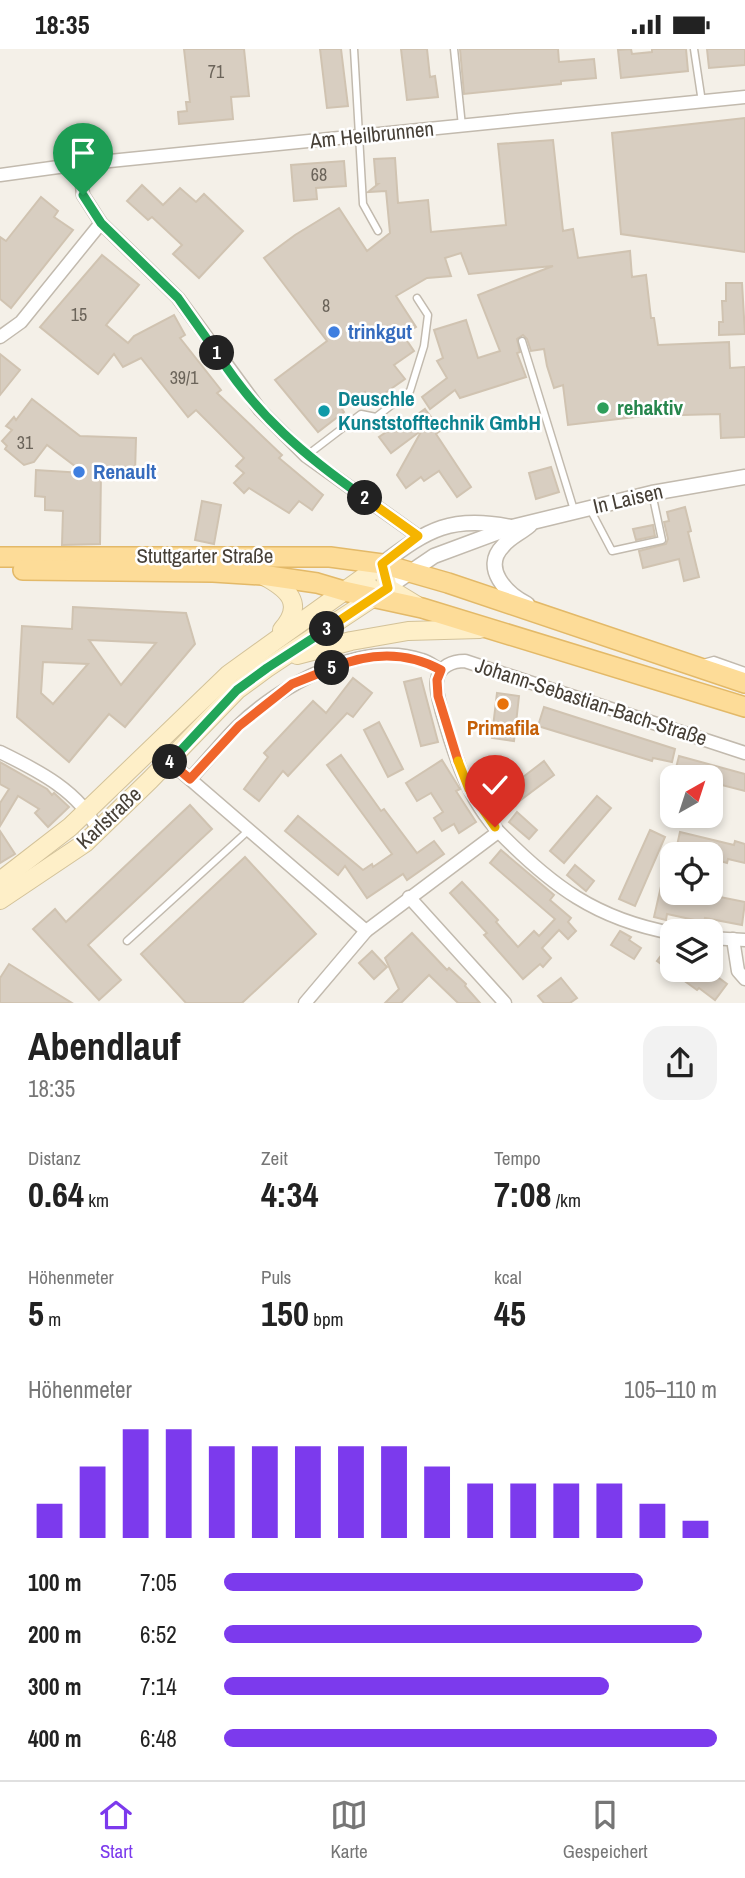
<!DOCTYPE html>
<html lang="de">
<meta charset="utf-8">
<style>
body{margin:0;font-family:"Archivo Narrow",sans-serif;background:#f2f2f2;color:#222;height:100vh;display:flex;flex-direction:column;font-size:26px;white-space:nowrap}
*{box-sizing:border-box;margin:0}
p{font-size:23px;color:#767676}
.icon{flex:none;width:38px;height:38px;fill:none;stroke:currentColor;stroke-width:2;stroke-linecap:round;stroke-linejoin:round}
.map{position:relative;height:954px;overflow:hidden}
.details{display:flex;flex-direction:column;background:#fff;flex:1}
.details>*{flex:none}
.needle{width:46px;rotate:39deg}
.buttons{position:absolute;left:660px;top:716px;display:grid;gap:14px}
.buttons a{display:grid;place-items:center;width:63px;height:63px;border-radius:14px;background:#fff;box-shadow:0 4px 10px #0003;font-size:35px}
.pin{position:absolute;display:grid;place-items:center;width:60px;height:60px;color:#fff;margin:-72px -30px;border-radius:50% 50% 50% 0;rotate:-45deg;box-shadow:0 0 7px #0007}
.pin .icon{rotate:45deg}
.km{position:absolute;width:35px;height:35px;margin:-18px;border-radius:50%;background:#222;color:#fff;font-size:19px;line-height:35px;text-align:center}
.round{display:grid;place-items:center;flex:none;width:74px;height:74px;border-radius:21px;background:#f2f2f2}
.head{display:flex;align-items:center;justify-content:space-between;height:119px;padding:0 28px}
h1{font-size:38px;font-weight:800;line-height:52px}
.figures{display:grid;grid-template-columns:repeat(3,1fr);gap:10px;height:119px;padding:7px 28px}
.figures div{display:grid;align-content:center}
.figures b{font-size:35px;font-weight:800}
.figures small{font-size:19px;font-weight:400}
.figures p{font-size:19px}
.chart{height:196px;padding:14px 28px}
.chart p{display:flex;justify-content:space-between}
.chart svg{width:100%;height:126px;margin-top:7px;stroke:#7c3aed;stroke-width:6}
ul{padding:0 28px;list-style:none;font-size:23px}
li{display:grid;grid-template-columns:112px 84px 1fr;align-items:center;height:52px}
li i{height:18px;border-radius:9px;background:#7c3aed}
.status{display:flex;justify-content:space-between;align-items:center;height:49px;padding:0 35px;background:#fff;direction:ltr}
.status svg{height:19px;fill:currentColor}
.dock{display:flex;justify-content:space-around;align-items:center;height:98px;border-top:2px solid #e0e0e0;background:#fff;font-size:19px;color:#767676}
.dock a{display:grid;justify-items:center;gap:4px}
.dock .on{color:#7c3aed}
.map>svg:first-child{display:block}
.building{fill:#d8cec1;stroke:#d0c3b1;stroke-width:2;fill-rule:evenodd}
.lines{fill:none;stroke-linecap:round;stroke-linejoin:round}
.service-casing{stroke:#c2baae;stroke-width:9}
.minor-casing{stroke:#c2baae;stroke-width:15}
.tertiary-casing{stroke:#c2baae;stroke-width:17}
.secondary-casing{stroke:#d3c299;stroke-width:20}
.primary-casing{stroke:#e3b968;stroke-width:22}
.service{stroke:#fff;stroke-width:6}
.minor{stroke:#fff;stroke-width:12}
.tertiary{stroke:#fff;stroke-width:14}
.secondary{stroke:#feefc8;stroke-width:18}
.primary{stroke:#fddc98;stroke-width:19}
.split-1-casing{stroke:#fff;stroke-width:14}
.split-2-casing{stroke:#fff;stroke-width:14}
.split-3-casing{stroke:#fff;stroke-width:14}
.split-4-casing{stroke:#fff;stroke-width:14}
.split-5-casing{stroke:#fff;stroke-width:14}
.split-6-casing{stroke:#fff;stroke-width:14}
.split-7-casing{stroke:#fff;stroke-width:14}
.split-1{stroke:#22a559;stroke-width:9}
.split-2{stroke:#22a559;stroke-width:9}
.split-3{stroke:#f5b400;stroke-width:9}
.split-4{stroke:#22a559;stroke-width:9}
.split-5{stroke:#f0652b;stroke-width:9}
.split-6{stroke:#f0652b;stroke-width:9}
.split-7{stroke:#f5b400;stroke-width:9}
.shop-dot{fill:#3f7fe0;stroke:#fff;stroke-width:2.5}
.leisure-dot{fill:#2e9e5b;stroke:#fff;stroke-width:2.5}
.culture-dot{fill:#0f9aa8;stroke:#fff;stroke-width:2.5}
.food-dot{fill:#e8710a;stroke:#fff;stroke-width:2.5}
.labels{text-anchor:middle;stroke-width:5;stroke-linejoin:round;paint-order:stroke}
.number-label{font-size:18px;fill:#6b645a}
.street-label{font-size:21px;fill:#474037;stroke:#fff}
.shop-label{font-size:21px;font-weight:bold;fill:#366cbe;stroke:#fff;text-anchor:start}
.culture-label{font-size:21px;font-weight:bold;fill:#0d838f;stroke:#fff;text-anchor:start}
.leisure-label{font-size:21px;font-weight:bold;fill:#27864d;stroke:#fff;text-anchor:start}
.food-label{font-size:21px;font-weight:bold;fill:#c56008;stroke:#fff}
</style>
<div class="status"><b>18:35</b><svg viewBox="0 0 49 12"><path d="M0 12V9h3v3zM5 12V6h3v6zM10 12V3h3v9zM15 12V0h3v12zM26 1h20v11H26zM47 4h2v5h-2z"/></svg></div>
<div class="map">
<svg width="745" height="954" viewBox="0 0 745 954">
<rect width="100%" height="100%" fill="#f4f0e8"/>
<g class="building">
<polygon points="184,0 244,0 249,47 231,48 233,70 179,75 178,63 187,62 186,53 190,53"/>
<polygon points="320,0 341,0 348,57 327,59"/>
<polygon points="401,0 427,0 430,28 435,27 438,48 407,51"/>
<polygon points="460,0 558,0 559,13 594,10 596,29 561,32 561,35 464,45"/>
<polygon points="631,0 632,5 652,3 652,0 686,0 688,22 621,29 618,1"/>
<polygon points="707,0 745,0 745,16 709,19"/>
<polygon points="745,69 745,203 621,185 612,84"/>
<polygon points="553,91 563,182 573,180 578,209 630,202 632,228 646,226 651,269 654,269 658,296 729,293 730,319 745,318 745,388 721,389 720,365 644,367 568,376 563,336 554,339 547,317 544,300 531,302 527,290 523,286 517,290 520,303 517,304 526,328 460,349 455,341 430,360 422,348 447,329 437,312 443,309 434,281 466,271 478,309 500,302 478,246 553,217 469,225 461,204 445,209 451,227 427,229 396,247 416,278 403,286 414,302 394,316 405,330 372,353 365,343 342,360 344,363 318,383 275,331 327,292 264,209 295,186 339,159 367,202 390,184 386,142 368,143 378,135 376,135 374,110 395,109 398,154 428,151 431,183 506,176 498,95"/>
<polygon points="344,112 346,137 316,139 317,150 294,152 291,116"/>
<polygon points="142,136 163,156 180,139 196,153 204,145 243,182 199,229 173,205 182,196 152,168 148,171 127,152"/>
<polygon points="41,148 58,162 54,168 73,181 11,259 0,250 0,188 6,192"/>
<polygon points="102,206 139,236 106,276 128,294 134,287 174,266 185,286 180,289 221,341 217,344 282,406 279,409 323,446 312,461 299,452 289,464 249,439 244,444 234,434 244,424 236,417 244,409 196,361 188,368 141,309 123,318 114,305 98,325 40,278"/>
<polygon points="726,234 742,234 745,285 719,286 719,273 723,273 722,252 726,252"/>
<polygon points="0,305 20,321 0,346"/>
<polygon points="32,350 80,387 136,389 135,424 101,423 100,495 62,496 63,462 45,461 45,448 35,447 36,421 84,424 47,396 34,413 24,416 5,400 7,397 2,392 12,381 6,377 14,368 16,371"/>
<polygon points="425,360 441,381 436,385 471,438 457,448 439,422 424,432 421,428 406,439 397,426 422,381 391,404 379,388 395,377 397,380"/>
<polygon points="551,418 559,443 536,450 529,424"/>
<polygon points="202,452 221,456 214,495 195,491"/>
<polygon points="685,458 691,482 688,483 699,528 684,532 679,510 643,519 639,502 666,495 668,490 664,473 669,472 667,463"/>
<polygon points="653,476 655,487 636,491 633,480"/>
<path d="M73 558 186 564 195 595 125 678 109 665 69 713 17 668 22 577 72 580ZM89 591 156 594 121 636ZM43 613 88 615 53 655 41 644Z"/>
<polygon points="353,629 372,644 353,668 347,664 288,727 283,722 259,752 244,740 268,708 264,704 313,652 326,664"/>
<polygon points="421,629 438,693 421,697 404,633"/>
<polygon points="497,644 519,647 514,692 492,689 493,679 496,678 493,678"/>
<polygon points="544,658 675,700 672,713 653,709 652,712 538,677"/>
<polygon points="379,673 403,720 388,728 364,681"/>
<polygon points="341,706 381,762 384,760 417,804 434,792 444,805 407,831 403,825 367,849 345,817 338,826 285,782 298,767 363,821 372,815 373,818 392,805 327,716"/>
<polygon points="679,707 745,725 745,742 710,733 710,728 692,728 675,723"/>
<polygon points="442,711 460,740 456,742 476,773 459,784 454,775 442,782 434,769 443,763 431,744 417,752 406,734"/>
<polygon points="544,712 554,726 514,756 523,728"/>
<polygon points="0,713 47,740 52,746 54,744 69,758 48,778 35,764 39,760 18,747 0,777 0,754 9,740 0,735"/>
<polygon points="597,747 611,759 564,814 550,802"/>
<polygon points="190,756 212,780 88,896 121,931 99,951 33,880 55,860 66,873"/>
<polygon points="517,763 537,781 529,790 509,773"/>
<polygon points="650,781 665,788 635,857 619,850"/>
<polygon points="0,782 15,805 0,814"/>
<polygon points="680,783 734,796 735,792 745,795 745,814 728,810 727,814 710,809 710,805 693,805 676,801"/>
<polygon points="501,801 554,846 550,851 571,869 568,873 576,882 568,890 559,881 542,899 551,909 543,918 540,915 523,930 484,886 487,884 450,844 462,833 498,871 496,873 518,898 534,882 539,887 555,870 490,814"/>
<polygon points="245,808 316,885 242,954 186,954 141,905"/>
<polygon points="575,816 594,832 586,842 567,826"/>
<polygon points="662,833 672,836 672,844 711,844 710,846 745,853 742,876 705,869 704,873 667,865 666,871 654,868"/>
<polygon points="620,882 631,888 629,891 641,899 634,910 611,896"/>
<polygon points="412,884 447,921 449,919 466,935 465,937 480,954 458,954 429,926 401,954 385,954 399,940 385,909"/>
<polygon points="671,893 672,920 707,920 727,935 715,951 699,939 697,941 657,912"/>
<polygon points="372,902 387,918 374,930 359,914"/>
<polygon points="9,915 72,954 0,954 0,929"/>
<polygon points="561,929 577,949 570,954 544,954 538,947"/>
</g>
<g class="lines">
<g class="service-casing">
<g id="service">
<polyline points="354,0 363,155 378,182"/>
<polyline points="454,0 462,77"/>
<polyline points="694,0 702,53"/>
<polyline points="522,292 574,461"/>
<polyline points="306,407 361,365 376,368 410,342 424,297 428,266 417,249"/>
<polyline points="590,460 612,502 662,491 652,444"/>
<polyline points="703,614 714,611 745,622"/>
<polyline points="127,892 249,781"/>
</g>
</g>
<g class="minor-casing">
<g id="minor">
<polyline points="80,115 83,146 101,174 178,249 260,361 306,407 418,487"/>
<polyline points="0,126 80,115 745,48"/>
<polyline points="0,288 21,273 101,174"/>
<path d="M0 703C37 721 81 743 98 782"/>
<polyline points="162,706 366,882"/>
<path d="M190 730C206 713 221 694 237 678 279 637 362 590 422 611 429 613 435 618 441 621"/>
<polyline points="409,848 505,954"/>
<path d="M672 884C596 870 552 837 499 783 468 751 454 705 442 663 440 654 435 641 437 631 439 617 453 612 465 612L745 704"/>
<polyline points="710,889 745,891"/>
<polyline points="733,890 738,922 745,930"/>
<polyline points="305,954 366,882 498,783"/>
</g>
</g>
<g class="tertiary-casing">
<g id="tertiary">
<path d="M382 515C428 480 452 466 511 478"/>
<polyline points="381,543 434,507 512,478 652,444 745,428"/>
<path d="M527 555C507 545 481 519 503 497 510 488 521 484 530 476"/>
</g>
</g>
<g class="secondary-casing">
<g id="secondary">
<path d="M262 526C287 539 306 554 282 581"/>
<polyline points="297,606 351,592 408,582 480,580"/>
<polyline points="0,832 70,778 229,625 382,515 388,539 416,556"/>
<polyline points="0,851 85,794 150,731 237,641 267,619 374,548 371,539"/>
</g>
</g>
<g class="primary-casing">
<g id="primary">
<polyline points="0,508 330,508 382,515 448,534 745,634"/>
<polyline points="23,521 213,523 262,526 317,534 344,542 422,559 745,658"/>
</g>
</g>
<use href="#service" class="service"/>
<use href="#minor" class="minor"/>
<use href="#tertiary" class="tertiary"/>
<use href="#secondary" class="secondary"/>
<use href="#primary" class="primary"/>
</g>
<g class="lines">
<g class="split-1-casing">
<polyline id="split-1" points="83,146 101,174 178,249 217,304"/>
</g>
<g class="split-2-casing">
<path id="split-2" d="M217 304C257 367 305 407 365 449"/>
</g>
<g class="split-3-casing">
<polyline id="split-3" points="327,580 388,539 382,515 418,487 365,449"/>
</g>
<g class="split-4-casing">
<polyline id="split-4" points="170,713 237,641 267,619 327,580"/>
</g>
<g class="split-5-casing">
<polyline id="split-5" points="170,713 190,730 239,677 292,635 332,619"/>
</g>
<g class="split-6-casing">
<path id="split-6" d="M332 619C370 603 406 602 441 621L437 631 438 647 458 712"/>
</g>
<g class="split-7-casing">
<polyline id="split-7" points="458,712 469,740 495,778"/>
</g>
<use href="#split-1" class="split-1"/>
<use href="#split-2" class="split-2"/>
<use href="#split-3" class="split-3"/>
<use href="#split-4" class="split-4"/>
<use href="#split-5" class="split-5"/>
<use href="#split-6" class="split-6"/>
<use href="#split-7" class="split-7"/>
</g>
<g class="shop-dot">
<circle cx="334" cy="283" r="7"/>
<circle cx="79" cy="423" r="7"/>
</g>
<circle class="leisure-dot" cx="603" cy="359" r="7"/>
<circle class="culture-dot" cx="324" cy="362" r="7"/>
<circle class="food-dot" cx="503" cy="655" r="7"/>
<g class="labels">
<g class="number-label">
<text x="216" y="29">71</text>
<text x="319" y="132">68</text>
<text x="326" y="263">8</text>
<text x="79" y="272">15</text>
<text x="184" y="335">39/1</text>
<text x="25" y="400">31</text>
</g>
<g class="street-label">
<text transform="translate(372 86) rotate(-6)" y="7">Am Heilbrunnen</text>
<text transform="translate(628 450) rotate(-13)" y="7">In Laisen</text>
<text x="205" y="514">Stuttgarter Straße</text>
<text transform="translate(591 653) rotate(18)" y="7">Johann-Sebastian-Bach-Straße</text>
<text transform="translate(109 769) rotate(-43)" y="7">Karlstraße</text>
</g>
<g class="shop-label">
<text x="348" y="290">trinkgut</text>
<text x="93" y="430">Renault</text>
</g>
<g class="culture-label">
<text x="338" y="357">Deuschle<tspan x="338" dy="24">Kunststofftechnik GmbH</tspan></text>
</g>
<g class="leisure-label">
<text x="617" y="366">rehaktiv</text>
</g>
<g class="food-label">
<text x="503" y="686">Primafila</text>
</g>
</g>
</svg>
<div class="buttons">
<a><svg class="needle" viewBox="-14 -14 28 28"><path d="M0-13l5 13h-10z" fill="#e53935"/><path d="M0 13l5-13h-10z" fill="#767676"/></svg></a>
<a><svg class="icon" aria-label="locate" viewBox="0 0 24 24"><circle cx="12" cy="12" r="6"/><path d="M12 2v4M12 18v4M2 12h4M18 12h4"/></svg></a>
<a><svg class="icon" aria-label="layers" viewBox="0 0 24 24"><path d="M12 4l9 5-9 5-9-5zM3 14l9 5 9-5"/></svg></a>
</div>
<div class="pin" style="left:83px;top:146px;background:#1e9e55"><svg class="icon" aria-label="arrive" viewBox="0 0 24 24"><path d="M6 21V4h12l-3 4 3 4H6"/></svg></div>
<div class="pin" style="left:495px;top:778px;background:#d93025"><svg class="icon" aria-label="check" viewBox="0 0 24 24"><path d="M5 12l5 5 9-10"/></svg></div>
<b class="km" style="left:217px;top:304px">1</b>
<b class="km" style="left:365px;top:449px">2</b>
<b class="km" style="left:327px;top:580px">3</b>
<b class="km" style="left:170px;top:713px">4</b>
<b class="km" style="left:332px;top:619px">5</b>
</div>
<section class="details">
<div class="head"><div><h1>Abendlauf</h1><p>18:35</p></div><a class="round"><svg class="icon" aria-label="share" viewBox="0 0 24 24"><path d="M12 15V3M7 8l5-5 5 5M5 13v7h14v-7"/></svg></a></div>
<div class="figures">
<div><p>Distanz</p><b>0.64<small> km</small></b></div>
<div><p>Zeit</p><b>4:34</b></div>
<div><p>Tempo</p><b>7:08<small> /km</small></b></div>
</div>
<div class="figures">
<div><p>Höhenmeter</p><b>5<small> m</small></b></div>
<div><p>Puls</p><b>150<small> bpm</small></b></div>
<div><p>kcal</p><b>45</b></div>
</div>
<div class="chart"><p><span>Höhenmeter</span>105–110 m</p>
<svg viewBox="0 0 160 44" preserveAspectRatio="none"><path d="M5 44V32M15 44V19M25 44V6M35 44V6M45 44V12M55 44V12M65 44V12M75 44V12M85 44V12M95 44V19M105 44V25M115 44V25M125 44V25M135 44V25M145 44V32M155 44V38"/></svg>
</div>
<ul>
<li><b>100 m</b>7:05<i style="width:85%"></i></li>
<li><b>200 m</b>6:52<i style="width:97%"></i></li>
<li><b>300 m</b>7:14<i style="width:78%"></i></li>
<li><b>400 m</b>6:48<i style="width:100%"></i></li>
</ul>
</section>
<nav class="dock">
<a class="on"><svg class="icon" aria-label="home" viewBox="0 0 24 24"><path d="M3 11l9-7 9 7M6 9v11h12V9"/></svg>Start</a>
<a><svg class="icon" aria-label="map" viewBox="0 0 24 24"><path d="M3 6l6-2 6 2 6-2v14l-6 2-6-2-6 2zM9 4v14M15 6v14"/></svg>Karte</a>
<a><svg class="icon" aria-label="saved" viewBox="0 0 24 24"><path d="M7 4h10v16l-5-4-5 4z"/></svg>Gespeichert</a>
</nav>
